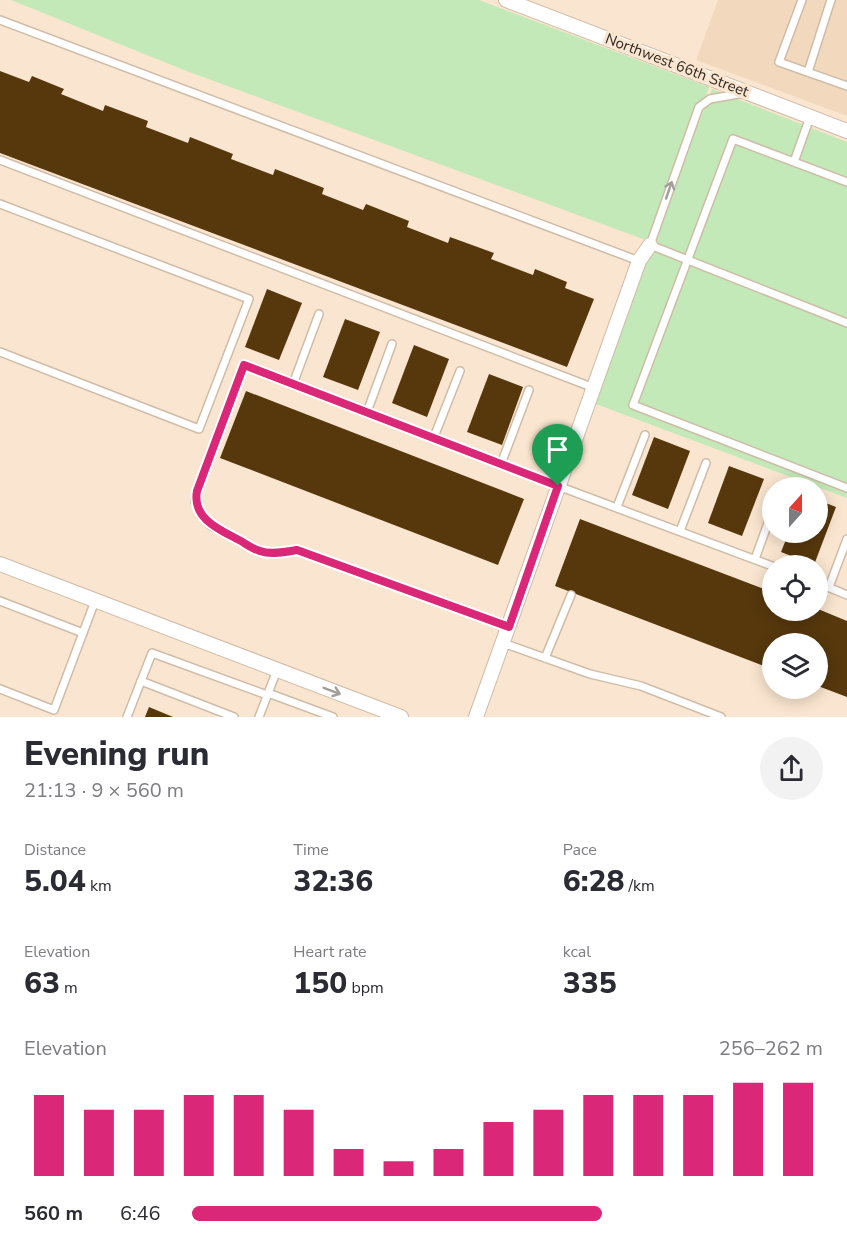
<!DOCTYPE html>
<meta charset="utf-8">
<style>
body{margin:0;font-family:"Nunito Sans",sans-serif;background:#f2f2f3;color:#2b2b33;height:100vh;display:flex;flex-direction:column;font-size:22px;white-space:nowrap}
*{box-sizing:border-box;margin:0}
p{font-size:20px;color:#7c7c81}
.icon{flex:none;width:33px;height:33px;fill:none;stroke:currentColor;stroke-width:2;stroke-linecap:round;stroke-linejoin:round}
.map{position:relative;height:717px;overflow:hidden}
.details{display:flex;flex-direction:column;background:#fff;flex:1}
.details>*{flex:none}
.needle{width:39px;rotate:21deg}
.tools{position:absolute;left:762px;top:477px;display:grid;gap:12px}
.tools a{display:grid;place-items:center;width:66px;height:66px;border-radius:50%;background:#fff;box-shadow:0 3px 15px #0003;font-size:30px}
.pin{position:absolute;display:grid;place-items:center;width:51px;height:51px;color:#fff;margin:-62px -26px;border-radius:50% 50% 50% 0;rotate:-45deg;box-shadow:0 0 6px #0007}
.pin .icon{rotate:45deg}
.round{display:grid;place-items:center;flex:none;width:63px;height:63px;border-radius:32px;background:#f2f2f3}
.head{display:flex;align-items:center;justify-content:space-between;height:102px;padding:0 24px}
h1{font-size:33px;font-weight:800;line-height:45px}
.stats{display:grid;grid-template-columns:repeat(3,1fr);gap:9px;height:102px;padding:6px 24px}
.stats div{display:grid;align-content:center}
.stats b{font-size:30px;font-weight:800}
.stats small{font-size:16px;font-weight:400}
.stats p{font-size:16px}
.chart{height:168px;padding:12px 24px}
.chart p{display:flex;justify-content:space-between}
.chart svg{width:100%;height:108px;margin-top:6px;stroke:#db2777;stroke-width:6}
ul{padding:0 24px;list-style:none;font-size:20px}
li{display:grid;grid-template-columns:96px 72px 1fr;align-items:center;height:45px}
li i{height:15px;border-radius:8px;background:#db2777}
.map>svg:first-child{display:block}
.built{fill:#f2d9be}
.green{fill:#c2e9b7}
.building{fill:#57380d}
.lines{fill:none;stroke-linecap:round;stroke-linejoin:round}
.lane-casing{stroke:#cfbca7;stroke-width:10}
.street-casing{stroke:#cfbca7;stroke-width:16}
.lane{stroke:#fff;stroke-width:7}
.street{stroke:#fff;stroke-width:14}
.oneway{stroke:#a29f9b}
.route-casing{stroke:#fff;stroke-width:12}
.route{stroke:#db2777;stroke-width:8}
.labels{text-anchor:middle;stroke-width:6;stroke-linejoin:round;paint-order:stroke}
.street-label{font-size:15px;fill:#302921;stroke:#fae6d0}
</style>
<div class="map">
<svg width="847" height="717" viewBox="0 0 847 717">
<rect width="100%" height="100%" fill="#fae6d0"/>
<polygon class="built" points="718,0 847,0 847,116 696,60"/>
<polygon class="green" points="11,0 479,0 709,87 668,200 712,89 847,142 847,498 588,401 651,242 184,70"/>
<g class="building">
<polygon points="0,71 29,82 32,76 64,89 61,94 103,111 105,105 148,121 146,127 188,143 190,137 233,154 231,159 273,175 275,169 324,188 322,194 363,210 366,204 409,221 407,227 448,243 450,237 494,253 491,259 533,275 535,269 567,282 565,288 594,299 567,367 0,153"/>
<polygon points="267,289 302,303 279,360 245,347"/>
<polygon points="345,319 380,332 358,390 323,377"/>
<polygon points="414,345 449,359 427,417 392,403"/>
<polygon points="489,374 523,387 502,445 467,432"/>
<polygon points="246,391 524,499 498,565 220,458"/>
<polygon points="654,437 690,451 668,509 632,495"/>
<polygon points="729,466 764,479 742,536 708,523"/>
<polygon points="818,500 836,507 814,565 781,552 789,532 818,532"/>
<polygon points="580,519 772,592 772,610 818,609 847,621 847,697 818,686 818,644 772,644 772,669 555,586"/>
<polygon points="149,707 173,717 145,717"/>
</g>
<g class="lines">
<g class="lane-casing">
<g id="lane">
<polyline points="802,0 779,62 847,86"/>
<polyline points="0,20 639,261"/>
<polyline points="808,72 831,0"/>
<polyline points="744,93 710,99 699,107 650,245 847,323"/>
<polyline points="0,160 594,388"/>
<polyline points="794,162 810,117"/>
<polyline points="847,182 733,139 633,405 847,488"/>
<polyline points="0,204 249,299 199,429 0,352"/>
<polyline points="293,384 319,314"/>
<polyline points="367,412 392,344"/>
<polyline points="434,437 460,371"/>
<polyline points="501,464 529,390"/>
<polyline points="617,507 645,435"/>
<polyline points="680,531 706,463"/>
<polyline points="755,559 772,512"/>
<polyline points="818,583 847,595"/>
<polyline points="829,587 847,539"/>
<polyline points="0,601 83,633"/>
<polyline points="509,627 297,550 276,553 260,551 210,525 195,502 197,491 244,365 558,486 772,566"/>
<polyline points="503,643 590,674 641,686 721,717"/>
<polyline points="545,658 571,595"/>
<polyline points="141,681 234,717"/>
<polyline points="0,689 54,710 95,601"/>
<polyline points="268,693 333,717"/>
<polyline points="127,717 152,653 267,695"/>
<polyline points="259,717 277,670"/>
</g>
</g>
<g class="street-casing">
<g id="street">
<polyline points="506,0 847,131"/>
<polyline points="0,564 401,717"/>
<polyline points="476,717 639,261 650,245"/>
</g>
</g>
<use href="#lane" class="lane"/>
<use href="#street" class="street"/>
</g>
<defs><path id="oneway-shaft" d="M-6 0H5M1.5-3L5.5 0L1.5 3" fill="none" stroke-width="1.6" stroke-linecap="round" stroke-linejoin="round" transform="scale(1.5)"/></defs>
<g class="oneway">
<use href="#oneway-shaft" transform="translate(669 190) rotate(-71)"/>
<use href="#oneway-shaft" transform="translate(332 691) rotate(21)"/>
</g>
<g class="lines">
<g class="route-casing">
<path id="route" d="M244 365 558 486 509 627 297 550C286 552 271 555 260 551 252 549 245 543 239 540 218 529 192 518 197 491Z"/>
</g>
<use href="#route" class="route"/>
</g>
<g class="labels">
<g class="street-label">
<text transform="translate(677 65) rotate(21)" y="5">Northwest 66th Street</text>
</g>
</g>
</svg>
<div class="tools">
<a><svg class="needle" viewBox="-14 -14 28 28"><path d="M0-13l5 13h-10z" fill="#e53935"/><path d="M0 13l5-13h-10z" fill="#7c7c81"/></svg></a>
<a><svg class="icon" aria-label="locate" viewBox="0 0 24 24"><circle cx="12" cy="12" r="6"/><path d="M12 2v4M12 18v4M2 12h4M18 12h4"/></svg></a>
<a><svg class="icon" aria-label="layers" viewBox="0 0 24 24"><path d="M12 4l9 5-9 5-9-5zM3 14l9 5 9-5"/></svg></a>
</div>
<div class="pin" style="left:558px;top:486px;background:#1e9e55"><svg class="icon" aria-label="arrive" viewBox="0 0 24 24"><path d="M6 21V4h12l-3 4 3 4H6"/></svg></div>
</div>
<section class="details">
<div class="head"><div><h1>Evening run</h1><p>21:13 · 9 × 560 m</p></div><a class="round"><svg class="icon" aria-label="share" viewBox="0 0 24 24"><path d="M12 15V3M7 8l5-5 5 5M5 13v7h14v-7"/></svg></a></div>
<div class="stats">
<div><p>Distance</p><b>5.04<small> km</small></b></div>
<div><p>Time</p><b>32:36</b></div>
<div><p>Pace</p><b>6:28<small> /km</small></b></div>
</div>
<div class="stats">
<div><p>Elevation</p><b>63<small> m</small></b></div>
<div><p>Heart rate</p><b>150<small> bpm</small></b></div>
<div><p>kcal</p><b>335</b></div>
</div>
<div class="chart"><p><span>Elevation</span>256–262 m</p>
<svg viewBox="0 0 160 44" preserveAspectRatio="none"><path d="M5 44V11M15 44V17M25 44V17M35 44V11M45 44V11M55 44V17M65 44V33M75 44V38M85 44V33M95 44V22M105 44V17M115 44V11M125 44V11M135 44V11M145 44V6M155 44V6"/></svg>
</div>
<ul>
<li><b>560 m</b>6:46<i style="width:65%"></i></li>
</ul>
</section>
